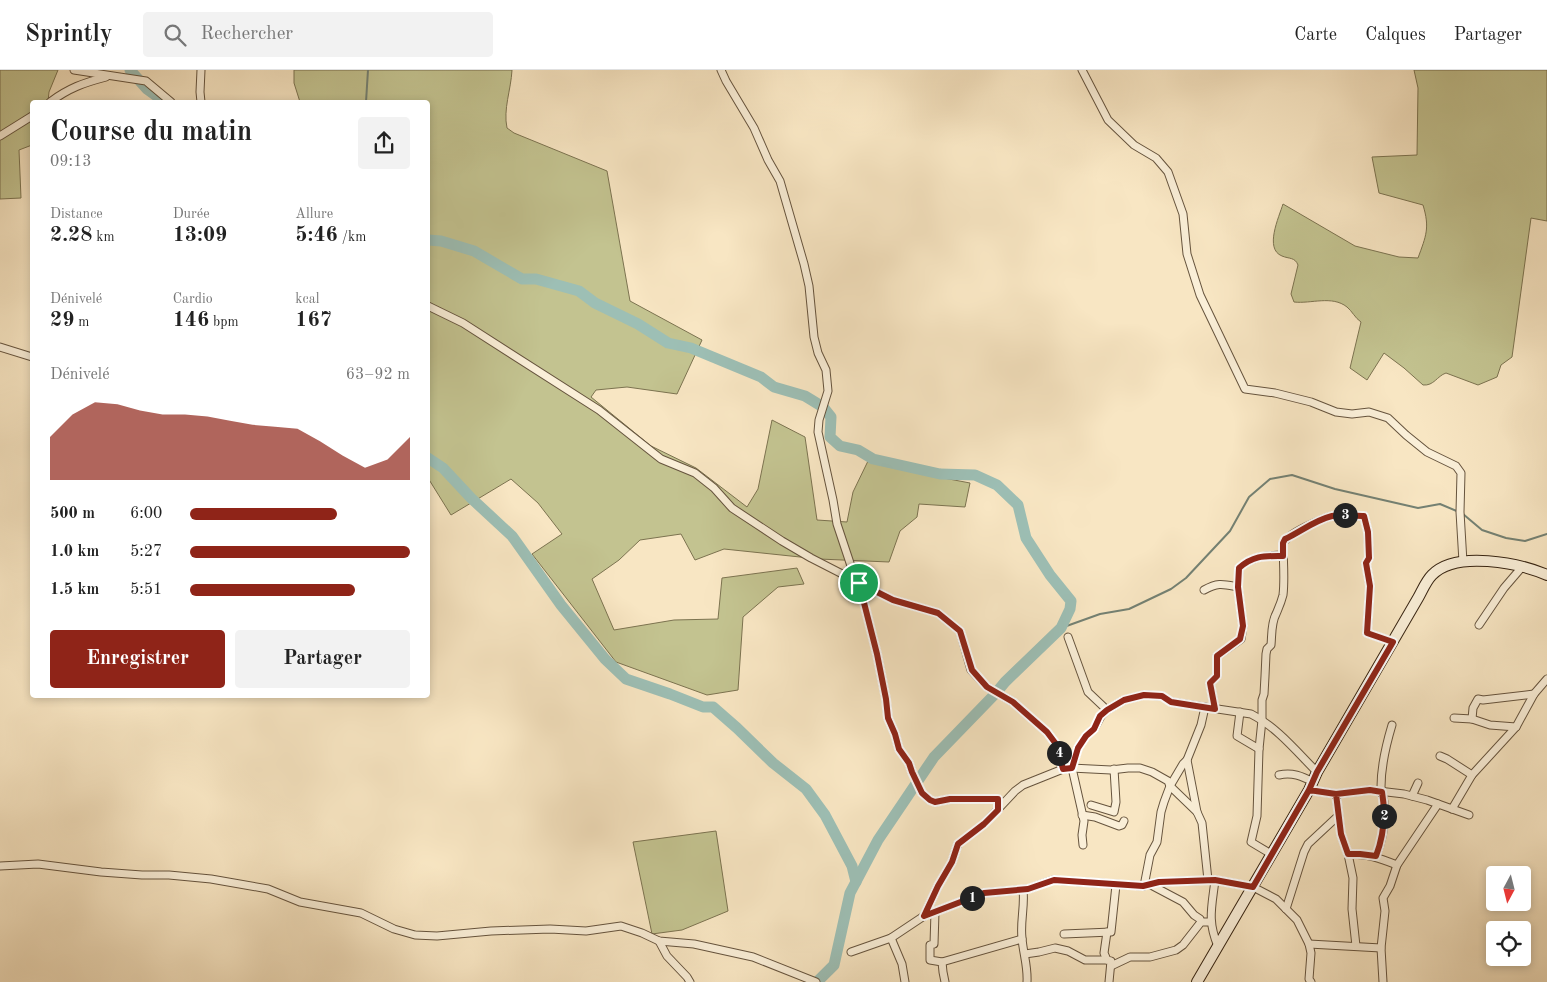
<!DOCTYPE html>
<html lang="fr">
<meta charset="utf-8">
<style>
body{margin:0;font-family:"Old Standard TT",serif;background:#f2f2f2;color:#222;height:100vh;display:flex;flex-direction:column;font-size:19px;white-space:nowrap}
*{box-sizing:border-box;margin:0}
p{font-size:16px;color:#767676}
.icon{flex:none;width:28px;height:28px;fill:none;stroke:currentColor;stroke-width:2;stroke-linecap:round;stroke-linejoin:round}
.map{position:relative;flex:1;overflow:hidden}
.panel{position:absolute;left:30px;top:30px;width:400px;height:598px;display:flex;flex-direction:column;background:#fff;border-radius:5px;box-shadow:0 2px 8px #0003}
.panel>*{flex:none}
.needle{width:32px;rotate:187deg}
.buttons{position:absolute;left:1486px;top:796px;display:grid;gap:10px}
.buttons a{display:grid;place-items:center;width:45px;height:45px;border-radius:5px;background:#fff;box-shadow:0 2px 8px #0003;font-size:25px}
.pin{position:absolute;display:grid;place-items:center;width:42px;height:42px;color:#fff;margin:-21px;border:2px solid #fff;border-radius:50%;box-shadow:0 1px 5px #0007}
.km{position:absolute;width:25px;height:25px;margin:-12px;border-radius:50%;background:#222;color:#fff;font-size:14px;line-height:25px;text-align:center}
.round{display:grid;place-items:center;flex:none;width:52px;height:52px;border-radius:5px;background:#f2f2f2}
.headline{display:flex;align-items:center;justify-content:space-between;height:85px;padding:0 20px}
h1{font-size:28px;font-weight:700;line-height:38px}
.stats{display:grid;grid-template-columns:repeat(3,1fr);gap:8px;height:85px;padding:5px 20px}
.stats div{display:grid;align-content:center}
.stats b{font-size:21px;font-weight:700}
.stats small{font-size:14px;font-weight:400}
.stats p{font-size:14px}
.chart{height:140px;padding:10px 20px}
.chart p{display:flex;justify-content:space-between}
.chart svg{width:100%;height:90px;margin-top:5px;fill:#8f2418;opacity:.7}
.button{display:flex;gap:10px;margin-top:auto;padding:10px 20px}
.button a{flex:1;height:58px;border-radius:5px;background:#8f2418;color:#fff;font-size:20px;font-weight:700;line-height:58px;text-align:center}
.button a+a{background:#f2f2f2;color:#222}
ul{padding:0 20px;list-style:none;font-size:16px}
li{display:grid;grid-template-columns:80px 60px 1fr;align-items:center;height:38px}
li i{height:12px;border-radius:6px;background:#8f2418}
header{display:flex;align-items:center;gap:30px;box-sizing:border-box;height:70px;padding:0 25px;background:#fff;border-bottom:1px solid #e0e0e0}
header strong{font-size:24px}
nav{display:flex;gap:28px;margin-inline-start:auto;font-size:18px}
.search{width:350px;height:45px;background:#f2f2f2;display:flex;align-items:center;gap:12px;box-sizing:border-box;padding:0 18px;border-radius:5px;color:#767676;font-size:19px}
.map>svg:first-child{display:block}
.green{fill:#c3c390;stroke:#7c7350}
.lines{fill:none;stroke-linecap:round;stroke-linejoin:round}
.stream{stroke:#748173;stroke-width:2}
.river{stroke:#9dbfb5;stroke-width:11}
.street-casing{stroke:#66543e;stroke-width:9}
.secondary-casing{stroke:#362311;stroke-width:12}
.street{stroke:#faefd8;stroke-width:7}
.secondary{stroke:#faefd8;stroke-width:10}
.route-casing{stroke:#fff;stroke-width:10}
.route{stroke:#8f2418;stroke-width:6}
</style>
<header>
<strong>Sprintly</strong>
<div class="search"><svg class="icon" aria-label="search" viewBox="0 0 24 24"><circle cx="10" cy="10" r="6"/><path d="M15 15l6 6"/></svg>Rechercher</div>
<nav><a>Carte</a><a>Calques</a><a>Partager</a></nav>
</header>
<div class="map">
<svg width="1547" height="912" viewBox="0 0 1547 912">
<rect width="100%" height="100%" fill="#f8e6c3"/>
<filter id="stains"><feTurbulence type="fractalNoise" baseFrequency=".004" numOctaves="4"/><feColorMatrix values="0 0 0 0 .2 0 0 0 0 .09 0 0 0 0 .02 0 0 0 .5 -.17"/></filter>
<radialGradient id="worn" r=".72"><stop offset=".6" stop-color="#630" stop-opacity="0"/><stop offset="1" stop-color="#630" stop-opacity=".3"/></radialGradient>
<g class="green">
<polygon points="0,0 58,0 49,22 48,32 32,32 32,75 19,80 21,128 0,129"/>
<path d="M294 0H512C511 20 503 39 507 58L514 63 607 101 630 231 702 270 677 324 627 317 596 320 591 327 651 376 696 398 747 437 758 419 772 350 805 367 817 450 847 452 853 422 868 391 912 402 970 413 965 437 919 434 917 447 900 461 889 492 819 489 724 479 695 490 681 464 640 470 619 490 592 509 614 560 674 550 718 549 722 508 797 498 804 514 778 517 743 547 738 620 707 625 616 592 532 484 562 464 538 433 511 409 451 445 428 408V32H300L294 13Z"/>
<path d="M1414 0H1547V151L1531 148 1512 287 1501 295 1497 307 1478 315 1446 303C1437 306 1434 316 1423 315L1404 298 1384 283 1367 310 1350 298 1361 252C1355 248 1352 241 1347 237 1332 225 1311 234 1294 232L1291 224 1298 195C1295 187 1289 189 1282 186 1264 179 1279 147 1283 134L1355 176 1399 187 1418 188C1426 166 1430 158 1423 135L1379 123 1372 87 1417 85 1418 18Z"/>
<polygon points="716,761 728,841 682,860 652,864 633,772"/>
</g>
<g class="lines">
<g class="stream">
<polyline points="366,32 368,0"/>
<polyline points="1463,444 1482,460 1506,468 1525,471 1547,464"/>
<polyline points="1061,558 1100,544 1129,539 1171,519 1186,508 1230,461 1249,427 1270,409 1292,405 1335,419 1418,438 1440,434 1459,442"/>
</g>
<g class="river">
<polyline points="130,0 147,19 165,32"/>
<polyline points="428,170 441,171 474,181 522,209 536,209 579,221 595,233 638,254 668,273 691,278 761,307 774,317 805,326 823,337 831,347 830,367 840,376 858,380 873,389 940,404 975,405 997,415 1018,435 1026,468 1050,505 1071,531 1070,539 1061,558 1005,612 996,623 934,687 878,770 850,823 834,895 817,912"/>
<polyline points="428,388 443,398 471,428 512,466 561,535 605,589 626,609 670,624 703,637 713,637 737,658 773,693 806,719 825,745 852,796 856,812"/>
</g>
<g class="street-casing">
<g id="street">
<polyline points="74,0 146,11 171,32"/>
<polyline points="201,0 200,22 201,32"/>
<polyline points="721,0 726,11 754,58 768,90 780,111 804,194 809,216 814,267 818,283 826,300 828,321 819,350 818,362 833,430 837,454 852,499 859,513 877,584 886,629 888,648 895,664 899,679 909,693 912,702 922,723 930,730 935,732 950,729 998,729 998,740"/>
<polyline points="1082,0 1108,50 1134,75 1156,88 1168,102 1183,144 1187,184 1200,225 1245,319 1275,323 1311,332 1336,342 1352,344 1369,342 1388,348 1406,365 1427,382 1456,396 1461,403 1460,442 1463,492"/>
<path d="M50 32C69 18 83 13 106 7"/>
<polyline points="0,66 32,46"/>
<polyline points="428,236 463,253 599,340 661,389 695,403 714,418 732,438 782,471 811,488 893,530 938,543 960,561 971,600 987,617 1013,632 1047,662 1056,674 1063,699"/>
<polyline points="0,277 32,287"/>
<path d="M1204 520C1218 512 1223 514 1238 517"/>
<polyline points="1479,555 1504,518 1522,497"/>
<polyline points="1068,567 1088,622 1107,640"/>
<path d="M1215 639 1210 613 1217 606V586L1241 569 1243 556 1238 517 1239 498C1254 485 1265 486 1283 485"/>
<polyline points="1240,642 1237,666 1259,679"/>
<polyline points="1454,648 1472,649 1490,655 1516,657"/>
<polyline points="1472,649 1473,638 1478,629 1483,630 1534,624"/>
<polyline points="1440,686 1447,689 1472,705"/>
<path d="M1279 705C1292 702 1302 706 1313 712"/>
<polyline points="1309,720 1336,724 1370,720 1404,724 1427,730 1469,745"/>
<polyline points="1336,724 1341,764 1348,784 1353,808 1352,839 1356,876"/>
<polyline points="1412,726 1418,713"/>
<polyline points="1091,735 1114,742 1116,732 1114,699"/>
<polyline points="1452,739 1472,705 1516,657 1534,624 1547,609"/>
<polyline points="1197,742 1187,690 1201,655 1205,637"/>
<polyline points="1082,745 1095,747 1119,756 1122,755 1124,751"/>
<path d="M1083 775 1082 765 1084 751 1072 698 1078 678 1086 666 1094 659 1101 646 1107 640 1124 630 1144 625 1162 626 1171 632 1251 644C1277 657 1297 682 1317 702"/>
<path d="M1271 784 1251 772 1257 746 1259 679 1262 650V630L1264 624 1265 606 1266 584 1267 579 1271 575C1272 565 1271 553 1276 544 1279 537 1281 533 1283 525 1285 508 1283 490 1283 473 1289 463 1321 449 1332 446 1342 444 1354 446 1364 446L1368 462 1369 488 1366 493 1370 516 1367 563 1393 572"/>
<path d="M1348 784C1368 784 1379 788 1397 795"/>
<path d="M1376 786C1383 769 1386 751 1384 732 1383 727 1381 722 1381 717 1381 695 1386 675 1392 655"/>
<polyline points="0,796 38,794 101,802 142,805 169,805 211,809 268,819 300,832 361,843 394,859 415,865 437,866 491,861 550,859 586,861 621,856 642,863 659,871 694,874 753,887 816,912"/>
<path d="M1215 810C1212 836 1207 851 1218 876"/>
<polyline points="1149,814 1183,832 1194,845 1200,849 1201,852"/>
<polyline points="1144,816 1150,785 1157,772 1161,742 1164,732 1170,716 1183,694 1187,690"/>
<path d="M1023 820C1025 836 1020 852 1022 868 1023 883 1028 896 1027 912"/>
<polyline points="1286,839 1304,782 1308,774 1338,746"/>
<polyline points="935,842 934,874 930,875 930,890 942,892 943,902 945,912"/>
<polyline points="924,846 938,816 952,792 958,774 984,754 1015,721 1023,715 1063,699 1071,698 1111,700 1128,698 1140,698 1152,702 1168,711 1170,716 1197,742 1202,753 1208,810"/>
<polyline points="1107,862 1104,883 1107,890 1111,891 1109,912"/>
<polyline points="1064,864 1111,862 1116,815"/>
<polyline points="891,868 902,894 905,912"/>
<polyline points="659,871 667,886 687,907 690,912"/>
<polyline points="1309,874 1381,878"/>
<polyline points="851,882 891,868 924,846 984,823 1028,819 1053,810 1143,816 1159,812 1215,810 1253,817 1276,829 1297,850 1309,874 1311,883 1309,909 1311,912"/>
<polyline points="1025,884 1039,882 1055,878 1068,881 1085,890 1107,890"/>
<polyline points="942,892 1022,869"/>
<polyline points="1111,896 1130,887 1150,887 1176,880 1183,875 1201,852 1210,852"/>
<polyline points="1383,912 1381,878 1385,841 1383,828 1390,816 1397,795 1438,734"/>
</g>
</g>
<g class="secondary-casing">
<path id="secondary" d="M1197 912 1309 720 1317 702 1418 528C1422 521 1426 511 1432 505 1456 480 1519 493 1547 505"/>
</g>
<use href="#street" class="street"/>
<use href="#secondary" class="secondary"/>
</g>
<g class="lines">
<g class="route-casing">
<path id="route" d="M859 513 877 584 886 629 888 648 895 664 899 679 909 693 912 702 922 723 930 730 935 732 950 729H998V740L984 754 958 774 952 792 938 816 924 846 984 823 1028 819 1054 810 1143 816 1159 812 1215 810 1253 817 1309 720 1336 724 1370 720 1382 722C1386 745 1384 765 1376 786L1360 784H1348L1341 764 1336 724 1309 720 1317 702 1393 572 1367 563 1370 516 1366 493 1369 488 1368 462 1364 446C1354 446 1342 444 1332 446 1315 450 1300 462 1285 469L1283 473V486C1265 486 1254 485 1239 498L1238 517 1243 556 1240 569 1217 586V606L1210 613 1215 639 1171 632 1162 626 1144 625 1124 630 1107 640 1100 646 1094 659 1086 666 1078 678 1072 698 1063 699 1056 674 1047 662 1013 632 987 617 972 600 960 561 938 543 893 530 859 513"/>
</g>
<use href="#route" class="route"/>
</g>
<rect width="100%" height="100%" filter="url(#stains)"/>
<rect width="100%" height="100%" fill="url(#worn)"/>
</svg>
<div class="buttons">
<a><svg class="needle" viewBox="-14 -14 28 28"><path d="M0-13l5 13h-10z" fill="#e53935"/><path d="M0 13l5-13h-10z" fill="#767676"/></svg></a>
<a><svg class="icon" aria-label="locate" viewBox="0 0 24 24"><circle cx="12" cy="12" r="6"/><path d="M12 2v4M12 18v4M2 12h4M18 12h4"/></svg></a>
</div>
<div class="pin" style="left:859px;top:513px;background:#1e9e55"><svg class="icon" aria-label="arrive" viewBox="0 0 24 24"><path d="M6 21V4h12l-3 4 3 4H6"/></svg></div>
<b class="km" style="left:972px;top:828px">1</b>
<b class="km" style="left:1384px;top:746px">2</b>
<b class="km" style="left:1345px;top:445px">3</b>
<b class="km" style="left:1059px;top:683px">4</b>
<section class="panel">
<div class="headline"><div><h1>Course du matin</h1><p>09:13</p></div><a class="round"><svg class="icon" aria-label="share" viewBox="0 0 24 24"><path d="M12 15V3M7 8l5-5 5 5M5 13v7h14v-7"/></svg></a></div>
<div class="stats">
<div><p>Distance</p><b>2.28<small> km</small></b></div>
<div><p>Durée</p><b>13:09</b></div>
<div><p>Allure</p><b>5:46<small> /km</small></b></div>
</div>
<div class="stats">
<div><p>Dénivelé</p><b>29<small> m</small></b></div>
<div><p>Cardio</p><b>146<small> bpm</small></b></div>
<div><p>kcal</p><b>167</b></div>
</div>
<div class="chart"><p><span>Dénivelé</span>63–92 m</p>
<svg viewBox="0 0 160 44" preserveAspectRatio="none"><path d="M0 44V23L10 12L20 6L30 7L40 10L50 12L60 12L70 13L80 15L90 17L100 18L110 19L120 25L130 32L140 38L150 34L160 23V44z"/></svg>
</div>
<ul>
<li><b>500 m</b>6:00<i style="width:67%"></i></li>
<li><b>1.0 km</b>5:27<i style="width:100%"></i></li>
<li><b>1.5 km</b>5:51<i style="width:75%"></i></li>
</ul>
<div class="button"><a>Enregistrer</a><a>Partager</a></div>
</section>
</div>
